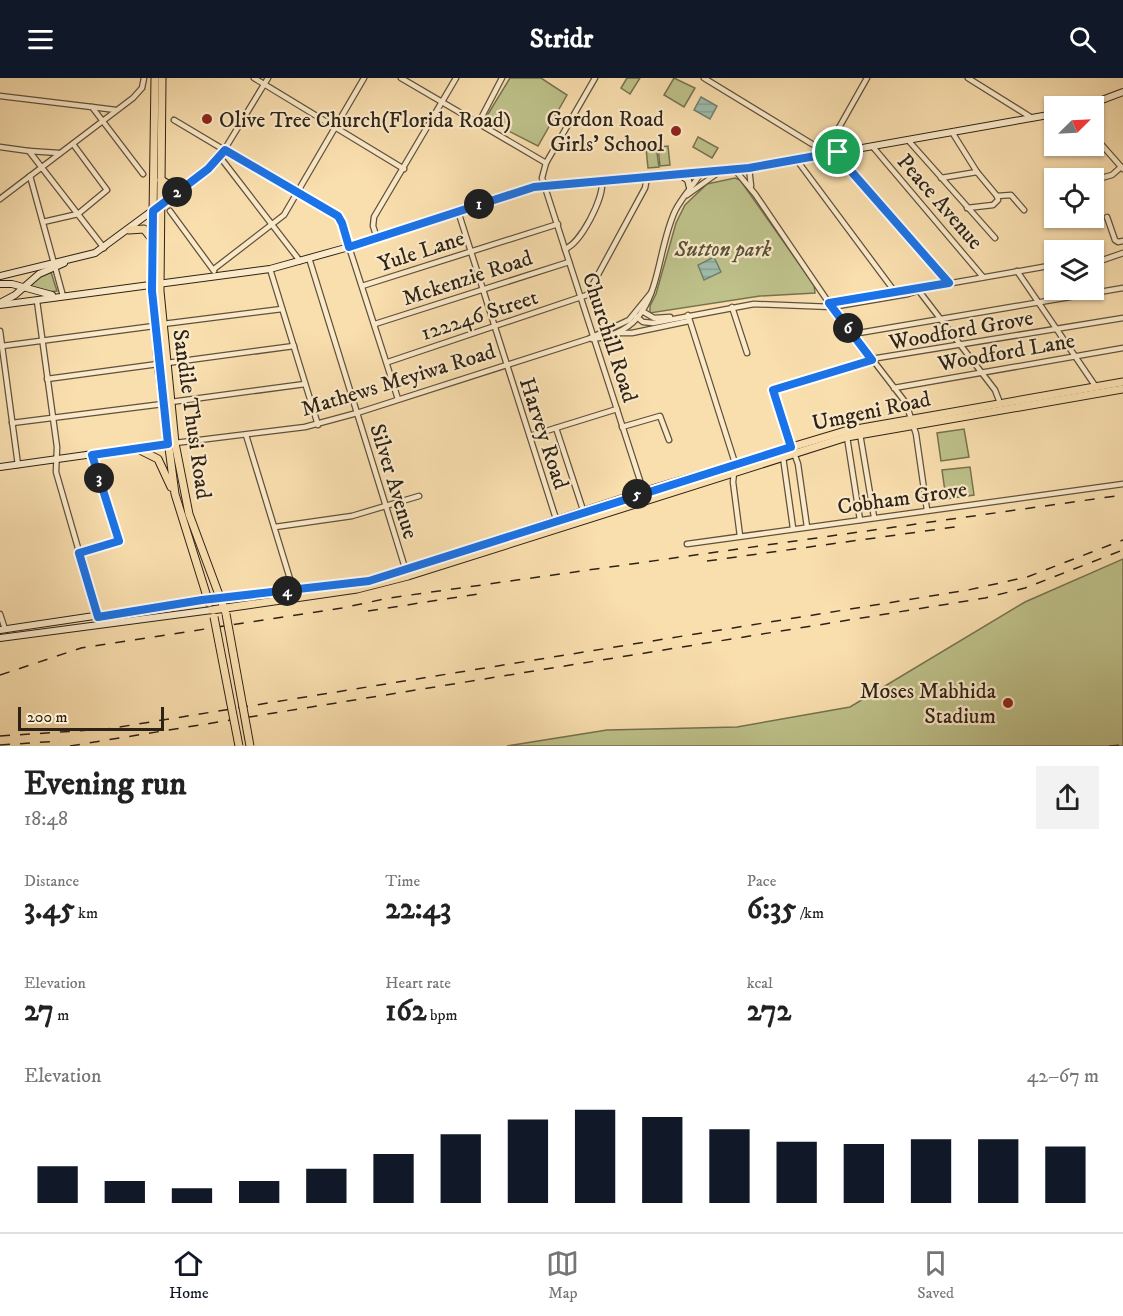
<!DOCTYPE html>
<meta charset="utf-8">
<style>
body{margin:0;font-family:"IM FELL DW Pica",serif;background:#f2f2f2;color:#222;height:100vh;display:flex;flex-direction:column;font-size:22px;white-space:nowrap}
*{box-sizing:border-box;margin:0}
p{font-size:20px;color:#767676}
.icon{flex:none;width:33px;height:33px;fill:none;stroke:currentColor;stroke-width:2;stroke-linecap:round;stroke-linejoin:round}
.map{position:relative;height:668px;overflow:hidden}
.panel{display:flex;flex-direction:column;background:#fff;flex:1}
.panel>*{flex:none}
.needle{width:39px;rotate:66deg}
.buttons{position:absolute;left:1044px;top:18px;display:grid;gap:12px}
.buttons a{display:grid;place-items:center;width:60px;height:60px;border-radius:0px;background:#fff;box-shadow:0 2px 4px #0004;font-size:30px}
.scale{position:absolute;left:18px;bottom:15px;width:146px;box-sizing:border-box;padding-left:6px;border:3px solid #2d2217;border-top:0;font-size:16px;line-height:21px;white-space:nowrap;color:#2d2217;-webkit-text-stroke:4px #fbeaca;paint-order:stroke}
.pin{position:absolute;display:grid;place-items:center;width:51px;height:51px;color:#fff;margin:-26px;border:3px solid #fff;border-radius:50%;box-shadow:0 2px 6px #0007}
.km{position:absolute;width:30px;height:30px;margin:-15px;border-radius:50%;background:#222;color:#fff;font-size:16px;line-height:30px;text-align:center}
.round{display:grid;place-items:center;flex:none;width:63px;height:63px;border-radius:0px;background:#f2f2f2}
.head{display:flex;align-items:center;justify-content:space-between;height:102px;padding:0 24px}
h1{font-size:33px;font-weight:800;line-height:45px}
.metrics{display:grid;grid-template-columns:repeat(3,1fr);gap:9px;height:102px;padding:6px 24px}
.metrics div{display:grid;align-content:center}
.metrics b{font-size:30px;font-weight:800}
.metrics small{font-size:16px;font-weight:400}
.metrics p{font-size:16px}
.chart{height:168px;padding:12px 24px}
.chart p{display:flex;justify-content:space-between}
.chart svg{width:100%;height:108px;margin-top:6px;stroke:#111827;stroke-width:6}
header{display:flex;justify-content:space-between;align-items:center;height:78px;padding:0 24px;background:#111827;color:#fff;font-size:27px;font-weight:800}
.dock{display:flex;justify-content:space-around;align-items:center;height:84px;border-top:2px solid #e0e0e0;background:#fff;font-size:16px;color:#767676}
.dock a{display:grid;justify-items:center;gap:3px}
.dock .current{color:#111827}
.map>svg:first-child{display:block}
.park{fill:#bec18a;stroke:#767250;stroke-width:1.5}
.water{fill:url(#water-rules);stroke:#717e70;stroke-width:1.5}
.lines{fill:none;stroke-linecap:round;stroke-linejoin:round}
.street-casing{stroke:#60513d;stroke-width:7}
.secondary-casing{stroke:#2d2217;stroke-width:8}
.primary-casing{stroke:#2d2217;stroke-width:9}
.street{stroke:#fbeaca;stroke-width:4.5}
.secondary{stroke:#fbeaca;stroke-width:6}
.primary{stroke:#f9deae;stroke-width:7}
.rail{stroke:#2d2217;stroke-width:1.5;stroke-dasharray:10 10;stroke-linecap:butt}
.primary-bridge-casing{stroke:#2d2217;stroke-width:9;stroke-linecap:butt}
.primary-bridge{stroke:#f9deae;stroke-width:7}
.route-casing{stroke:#fff;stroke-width:12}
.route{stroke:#1a73e8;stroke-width:8}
.poi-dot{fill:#8f2418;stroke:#fbeaca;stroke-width:2}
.labels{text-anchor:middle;stroke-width:4.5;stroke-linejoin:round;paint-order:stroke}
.poi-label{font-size:22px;fill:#2d2217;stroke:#fbeaca;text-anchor:end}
.street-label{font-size:22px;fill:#2d2217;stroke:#fbeaca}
.park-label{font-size:22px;font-style:italic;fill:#58523a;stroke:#fbeaca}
</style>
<header><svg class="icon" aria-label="menu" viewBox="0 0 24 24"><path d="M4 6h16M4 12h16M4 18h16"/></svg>Stridr<svg class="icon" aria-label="search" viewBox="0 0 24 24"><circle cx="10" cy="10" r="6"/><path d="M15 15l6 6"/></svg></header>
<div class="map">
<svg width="1123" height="668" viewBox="0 0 1123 668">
<defs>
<pattern id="water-rules" width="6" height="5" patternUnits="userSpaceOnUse" patternTransform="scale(1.5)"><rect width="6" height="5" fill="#9ebcac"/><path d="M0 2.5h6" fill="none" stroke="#88a193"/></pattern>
</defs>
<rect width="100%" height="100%" fill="#f9deae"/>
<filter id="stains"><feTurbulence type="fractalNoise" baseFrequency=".00333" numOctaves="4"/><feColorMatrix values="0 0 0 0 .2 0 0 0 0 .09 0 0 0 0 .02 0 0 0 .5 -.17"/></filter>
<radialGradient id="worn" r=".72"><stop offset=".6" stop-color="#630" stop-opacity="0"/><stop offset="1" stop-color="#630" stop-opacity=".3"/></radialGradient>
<g class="park">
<polygon points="510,0 541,0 567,17 538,68 485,41"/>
<polygon points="627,0 640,0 630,16 621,10"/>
<polygon points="674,0 695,10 684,29 664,17"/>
<polygon points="698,59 718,70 712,80 693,69"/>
<polygon points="656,68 659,89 648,90 646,70"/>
<polygon points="668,68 670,87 660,88 658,69"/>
<polygon points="735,100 740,102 814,207 815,215 760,218 650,235 650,228 656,216 676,145 685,127 707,106"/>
<polygon points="51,194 57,213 47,214 28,209 41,198"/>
<polygon points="964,351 969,379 941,383 937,355"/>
<polygon points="970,389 974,417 946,421 942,392"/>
<polygon points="1123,481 1123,668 507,668 607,652 737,649 850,629 1025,524"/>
</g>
<g class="water">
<polygon points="701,19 717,28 710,41 694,32"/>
<polygon points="714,179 721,194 704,202 698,187"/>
</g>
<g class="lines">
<g class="street-casing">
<g id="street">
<polyline points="254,0 404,91"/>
<polyline points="401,0 546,85"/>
<polyline points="595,0 546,85 542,100 646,421"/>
<polyline points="704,0 812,66"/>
<polyline points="968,0 1032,40"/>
<polyline points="0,18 92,29 143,96"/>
<polyline points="92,29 116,32"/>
<polyline points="174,42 340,141 398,321"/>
<polyline points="478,46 502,0"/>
<polyline points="952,54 977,94 997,118"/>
<polyline points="1094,58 1123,91"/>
<polyline points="908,62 995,160"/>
<polyline points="0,69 29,73 104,170"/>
<polyline points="873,69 983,199"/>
<polyline points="29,73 59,75"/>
<polyline points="831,74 832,62 867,0"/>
<polyline points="839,74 843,84 949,205"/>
<polyline points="220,79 300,183"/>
<polyline points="796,81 895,214"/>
<polyline points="749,90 751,108"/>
<polyline points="735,92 755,116 829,225 906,325 916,356 927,432"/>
<polyline points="30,98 63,218"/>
<polyline points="941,100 977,94"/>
<polyline points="1094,102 1112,97 1121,89"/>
<polyline points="1048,110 1054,109"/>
<polyline points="687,117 719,94"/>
<polyline points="997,118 1011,117 1024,132"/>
<polyline points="0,121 133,20 142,10 144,0"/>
<polyline points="161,126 220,79 268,0"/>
<polyline points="967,130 993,127 998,122 997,118"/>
<polyline points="170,133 214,193"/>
<polyline points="458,133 557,444"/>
<polyline points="1107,139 1115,162 1118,164 1123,163"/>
<polyline points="43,144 78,136 107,112 73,66"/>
<polyline points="377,160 373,148 374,139 456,0"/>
<path d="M565 171C581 165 604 120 602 103"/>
<polyline points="309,180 406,493"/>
<polyline points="1094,185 1123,175"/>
<polyline points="214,191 284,137 364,0"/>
<polyline points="270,191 318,347"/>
<polyline points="1017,193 1096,309"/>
<polyline points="362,208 558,146"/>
<polyline points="919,213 995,312 1000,325"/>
<polyline points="37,223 57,369 56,394 100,546"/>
<polyline points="827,227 1054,187"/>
<polyline points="732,229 747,275"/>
<polyline points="642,233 654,240 670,239"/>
<polyline points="634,237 643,244 653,245 754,226 832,229 908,216 924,211"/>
<polyline points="688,237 735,385 733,404 740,458"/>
<polyline points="163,246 282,231"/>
<polyline points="375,246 569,184"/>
<polyline points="0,253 18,387"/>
<polyline points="618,255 632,255 689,243"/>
<polyline points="853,256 1123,210"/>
<path d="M592 261C664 254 652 183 675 133 682 119 693 108 701 95"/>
<polyline points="2,268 154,248"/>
<polyline points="388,284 587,217 645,110 647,100"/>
<polyline points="167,285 294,268"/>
<polyline points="47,301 158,286"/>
<polyline points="894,310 1123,270"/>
<polyline points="171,324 305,306"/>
<polyline points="12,345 163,326"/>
<polyline points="622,349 660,338 669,362"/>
<polyline points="556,350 586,441"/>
<polyline points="860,356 874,439"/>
<polyline points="246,357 294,514"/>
<polyline points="530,358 617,331"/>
<polyline points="847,359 860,442"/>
<polyline points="175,365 305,349 357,335 588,261 629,242 651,215"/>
<polyline points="783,379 793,450"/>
<polyline points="275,449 352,438 419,418"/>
<polyline points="807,449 798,386 773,317 776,310 865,282 1123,240"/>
<polyline points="687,466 1123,406"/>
<polyline points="79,475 119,463 92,377"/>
<polyline points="0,536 5,551"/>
</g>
</g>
<g class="secondary-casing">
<g id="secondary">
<polyline points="1086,28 1123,14"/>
<polyline points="681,97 688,102 690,110"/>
<polyline points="0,198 95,175 156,130"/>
<polyline points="0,206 12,206 52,217"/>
<polyline points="0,225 15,217 39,196 64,185"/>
<polyline points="0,227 270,191 349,169 534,109 749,90 1054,36"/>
<polyline points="0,389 172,365"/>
<polyline points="0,552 208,521"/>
<polyline points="0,560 212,532"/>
</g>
</g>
<g class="primary-casing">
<g id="primary">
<polyline points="155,0 152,205 158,286 175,416 209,525"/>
<polyline points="162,0 160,213 175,365 189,436 225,533"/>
<polyline points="161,102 173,109 183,110"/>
<polyline points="129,152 144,151 152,161"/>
<polyline points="138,371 158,381 171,409"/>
<polyline points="208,521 369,503 649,412 845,353 1123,304"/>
<polyline points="212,532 357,511 408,498 847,359 1123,311"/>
</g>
</g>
<use href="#street" class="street"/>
<use href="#secondary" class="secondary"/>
<use href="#primary" class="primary"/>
<g class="rail">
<polyline points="707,483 962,448"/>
<polyline points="368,533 478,516"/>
<polyline points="0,597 81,570 342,530 389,520 1123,417"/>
<polyline points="0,658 107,651 968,512 1027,499 1123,462"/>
<polyline points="0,667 60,663"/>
<polyline points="70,668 985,520 1025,510 1123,472"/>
<polyline points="1109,668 1123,667"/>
</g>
<g class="primary-bridge-casing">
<g id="primary-bridge">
<polyline points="226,536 250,668"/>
<polyline points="214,539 239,668"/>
</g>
</g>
<use href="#primary-bridge" class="primary-bridge"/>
</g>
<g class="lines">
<g class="route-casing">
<polygon id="route" points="225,72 338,138 342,145 349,169 534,109 749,90 838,74 843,84 949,205 829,225 872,282 773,312 791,369 369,503 202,522 98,539 79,475 119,463 92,377 168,366 152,213 153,133 208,91"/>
</g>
<use href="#route" class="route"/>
</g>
<g class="poi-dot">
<circle cx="207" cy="41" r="6"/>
<circle cx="676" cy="53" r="6"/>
<circle cx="1008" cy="625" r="6"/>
</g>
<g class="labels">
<g class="poi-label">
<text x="664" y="48">Gordon Road<tspan x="664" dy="25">Girls' School</tspan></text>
<text x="219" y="49" text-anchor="start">Olive Tree Church(Florida Road)</text>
<text x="996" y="620">Moses Mabhida<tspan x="996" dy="25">Stadium</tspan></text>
</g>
<g class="street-label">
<text transform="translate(941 123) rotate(49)" y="8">Peace Avenue</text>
<text transform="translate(421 172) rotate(-18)" y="8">Yule Lane</text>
<text transform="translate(467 199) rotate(-18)" y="8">Mckenzie Road</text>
<text transform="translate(479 236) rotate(-18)" y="8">122246 Street</text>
<text transform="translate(961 251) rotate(-10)" y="8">Woodford Grove</text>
<text transform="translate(611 259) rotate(72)" y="8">Churchill Road</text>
<text transform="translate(1006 273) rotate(-10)" y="8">Woodford Lane</text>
<text transform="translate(398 301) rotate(-17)" y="8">Mathews Meyiwa Road</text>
<text transform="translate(871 332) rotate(-12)" y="8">Umgeni Road</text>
<text transform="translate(193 336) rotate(82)" y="8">Sandile Thusi Road</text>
<text transform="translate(545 355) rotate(72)" y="8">Harvey Road</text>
<text transform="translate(395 403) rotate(73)" y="8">Silver Avenue</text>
<text transform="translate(902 419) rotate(-8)" y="8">Cobham Grove</text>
</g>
<g class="park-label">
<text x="723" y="178">Sutton park</text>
</g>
</g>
<rect width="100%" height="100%" filter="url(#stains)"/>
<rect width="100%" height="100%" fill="url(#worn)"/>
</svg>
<div class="buttons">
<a><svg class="needle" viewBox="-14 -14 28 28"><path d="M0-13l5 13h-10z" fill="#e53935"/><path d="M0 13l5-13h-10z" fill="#767676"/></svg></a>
<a><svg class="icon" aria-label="locate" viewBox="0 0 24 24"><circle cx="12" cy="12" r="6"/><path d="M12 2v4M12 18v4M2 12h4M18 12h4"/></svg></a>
<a><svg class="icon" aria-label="layers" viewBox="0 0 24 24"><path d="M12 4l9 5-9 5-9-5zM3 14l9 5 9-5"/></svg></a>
</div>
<div class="scale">200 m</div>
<div class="pin" style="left:838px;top:74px;background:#1e9e55"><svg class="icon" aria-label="arrive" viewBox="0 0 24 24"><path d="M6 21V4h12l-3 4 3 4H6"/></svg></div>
<b class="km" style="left:479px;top:126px">1</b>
<b class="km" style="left:177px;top:114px">2</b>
<b class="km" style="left:99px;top:400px">3</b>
<b class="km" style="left:287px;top:513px">4</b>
<b class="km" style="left:637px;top:416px">5</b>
<b class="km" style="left:848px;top:250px">6</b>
</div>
<section class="panel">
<div class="head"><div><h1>Evening run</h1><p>18:48</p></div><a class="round"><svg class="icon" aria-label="share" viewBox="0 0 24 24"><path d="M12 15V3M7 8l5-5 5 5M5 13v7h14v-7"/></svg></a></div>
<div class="metrics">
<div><p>Distance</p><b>3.45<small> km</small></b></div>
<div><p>Time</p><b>22:43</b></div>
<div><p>Pace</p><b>6:35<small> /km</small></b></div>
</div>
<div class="metrics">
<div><p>Elevation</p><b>27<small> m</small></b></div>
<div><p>Heart rate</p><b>162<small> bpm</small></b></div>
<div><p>kcal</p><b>272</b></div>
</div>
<div class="chart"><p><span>Elevation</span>42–67 m</p>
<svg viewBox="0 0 160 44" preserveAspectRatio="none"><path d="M5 44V29M15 44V35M25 44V38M35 44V35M45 44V30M55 44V24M65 44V16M75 44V10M85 44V6M95 44V9M105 44V14M115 44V19M125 44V20M135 44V18M145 44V18M155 44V21"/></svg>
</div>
</section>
<nav class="dock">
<a class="current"><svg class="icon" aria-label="home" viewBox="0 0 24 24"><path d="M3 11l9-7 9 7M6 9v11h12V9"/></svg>Home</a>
<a><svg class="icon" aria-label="map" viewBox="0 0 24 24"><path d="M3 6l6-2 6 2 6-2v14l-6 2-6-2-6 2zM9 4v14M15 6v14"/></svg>Map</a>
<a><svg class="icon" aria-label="saved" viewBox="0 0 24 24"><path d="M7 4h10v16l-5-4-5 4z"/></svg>Saved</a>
</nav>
